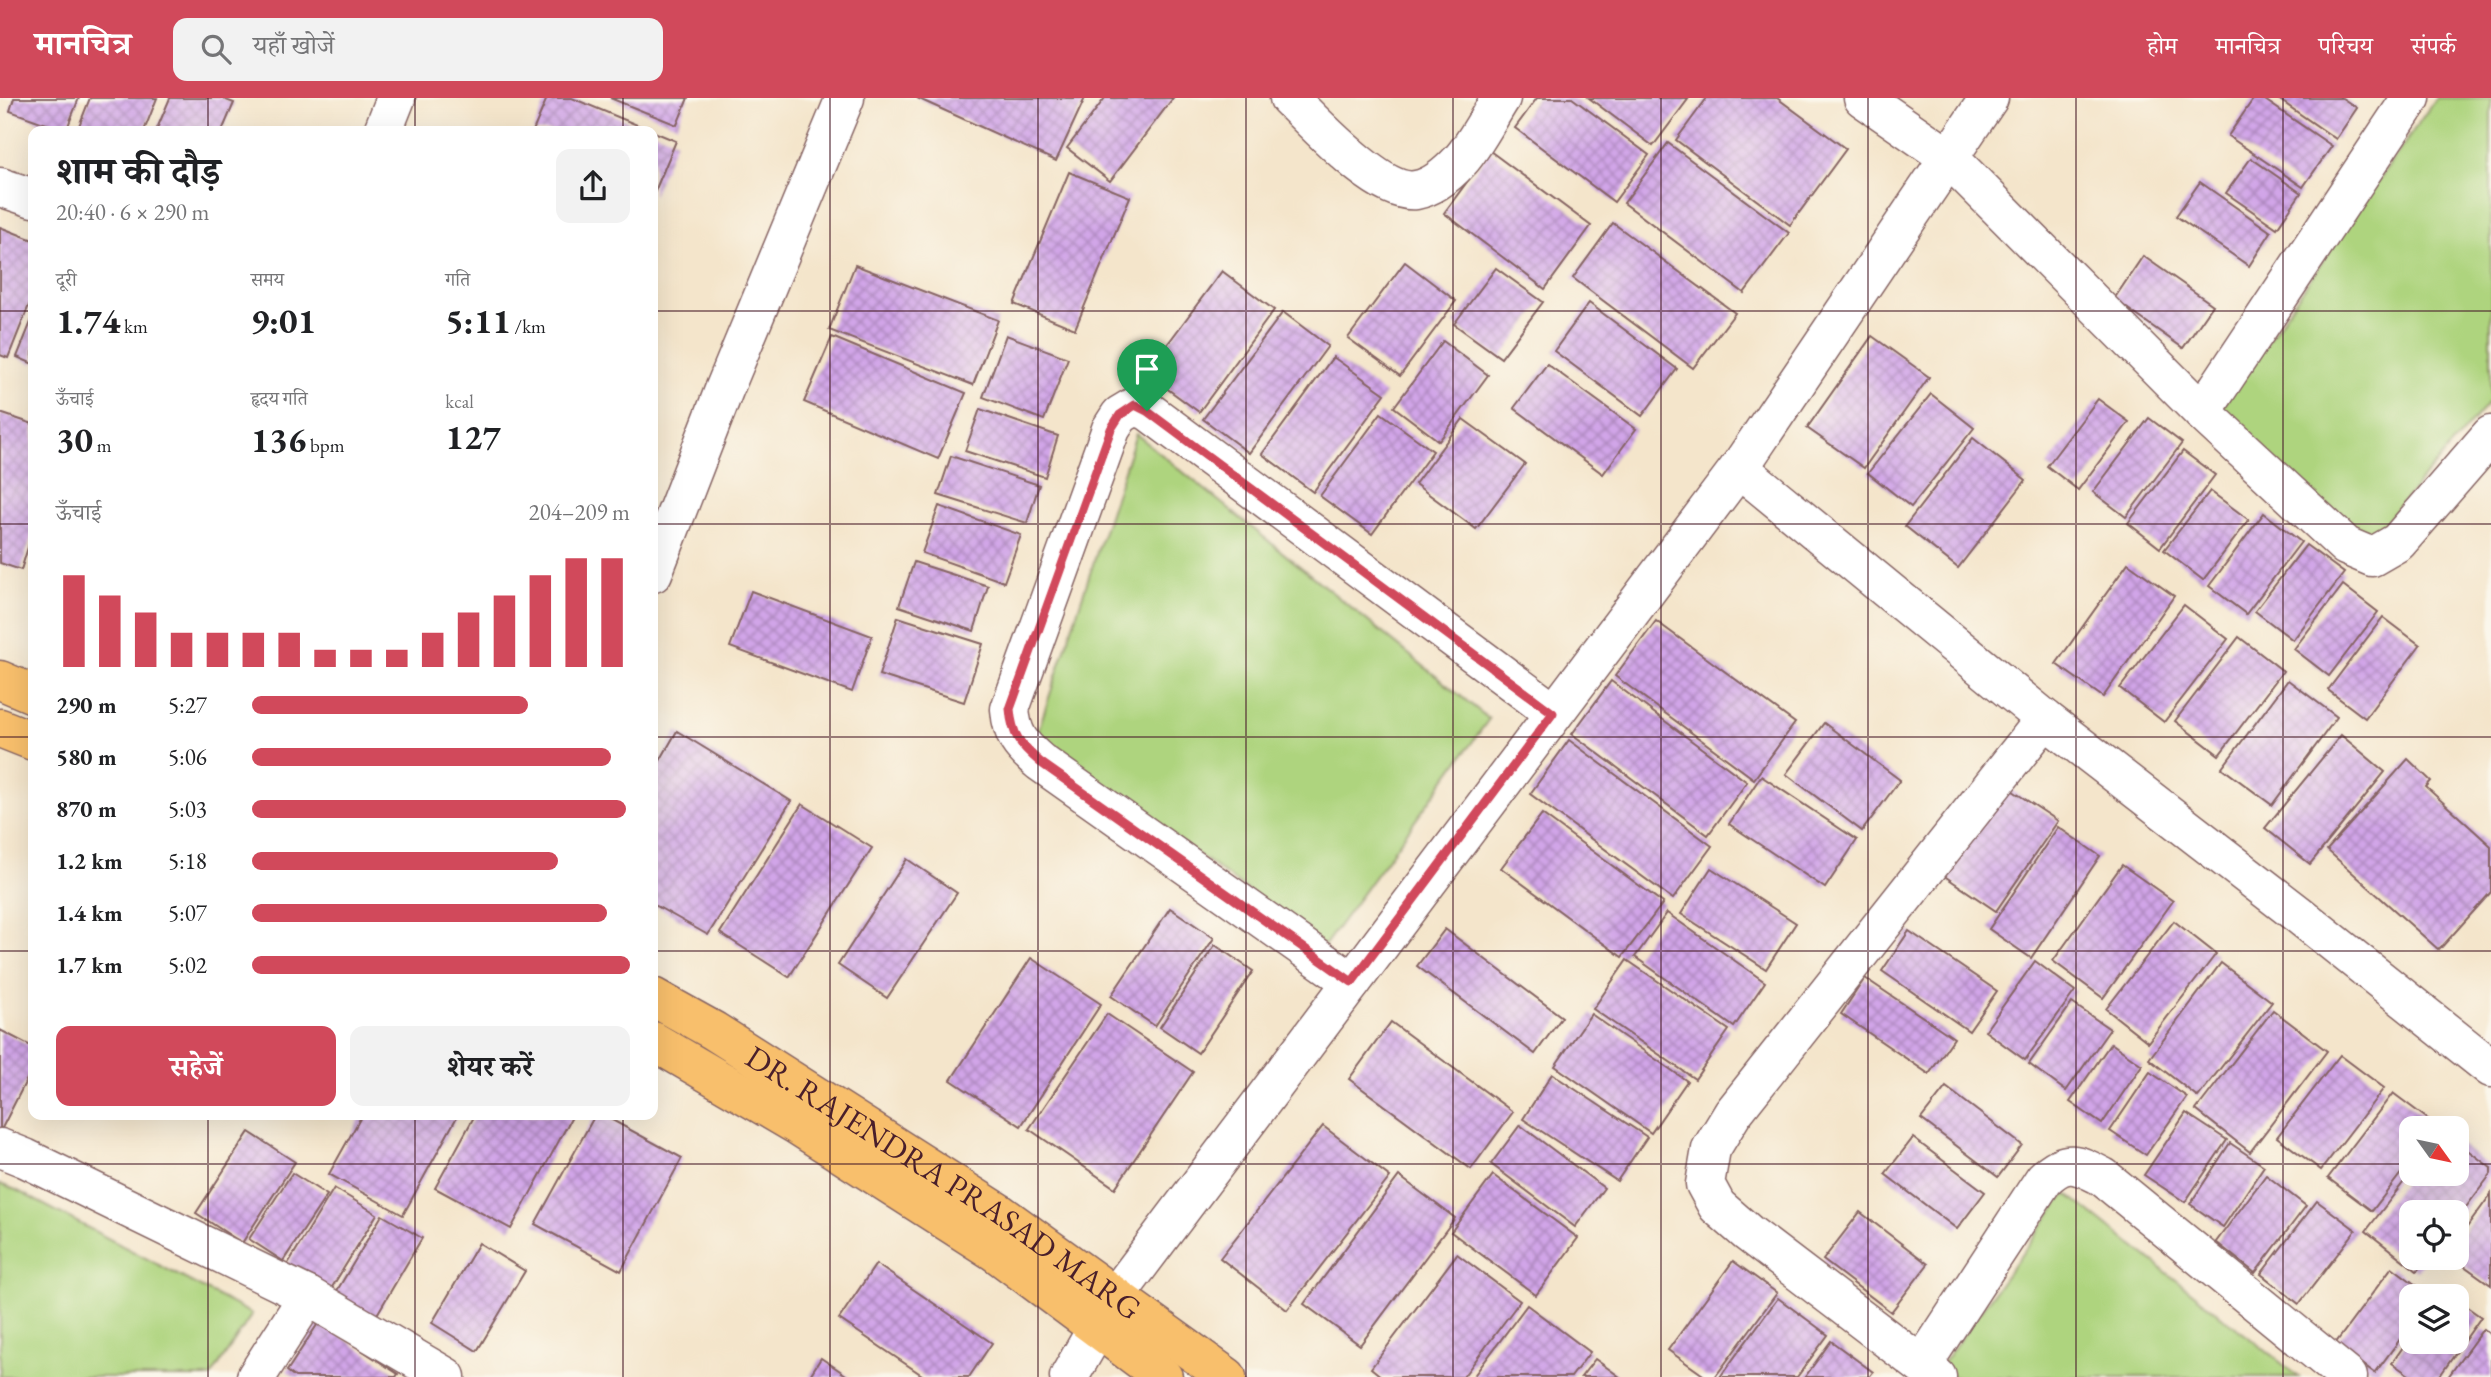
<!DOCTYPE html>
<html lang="hi">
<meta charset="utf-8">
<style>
body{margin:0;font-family:"EB Garamond","Noto Serif Devanagari",serif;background:#f2f2f2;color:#202124;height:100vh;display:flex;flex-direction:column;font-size:26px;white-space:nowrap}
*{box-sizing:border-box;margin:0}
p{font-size:23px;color:#757577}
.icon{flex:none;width:38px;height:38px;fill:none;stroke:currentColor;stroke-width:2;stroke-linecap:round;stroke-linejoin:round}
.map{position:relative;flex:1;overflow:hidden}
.side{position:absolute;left:28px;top:28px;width:630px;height:994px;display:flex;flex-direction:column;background:#fff;border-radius:14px;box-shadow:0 7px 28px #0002}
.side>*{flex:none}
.needle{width:46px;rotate:123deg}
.buttons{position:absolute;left:2399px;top:1018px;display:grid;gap:14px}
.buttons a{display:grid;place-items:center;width:70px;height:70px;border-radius:14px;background:#fff;box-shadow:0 7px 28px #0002;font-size:35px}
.pin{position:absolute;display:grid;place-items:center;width:60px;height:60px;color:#fff;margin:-72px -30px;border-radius:50% 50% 50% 0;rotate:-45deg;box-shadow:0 0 7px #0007}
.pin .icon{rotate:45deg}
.round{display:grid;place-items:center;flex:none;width:74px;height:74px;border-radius:14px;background:#f2f2f2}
.headline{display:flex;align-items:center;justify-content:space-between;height:119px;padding:0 28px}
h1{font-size:38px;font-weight:700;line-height:52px}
.metrics{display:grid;grid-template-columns:repeat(3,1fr);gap:10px;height:119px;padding:7px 28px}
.metrics div{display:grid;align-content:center}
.metrics b{font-size:35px;font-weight:700}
.metrics small{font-size:19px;font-weight:400}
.metrics p{font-size:19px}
.chart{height:196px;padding:14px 28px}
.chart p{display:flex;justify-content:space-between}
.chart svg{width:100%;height:126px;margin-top:7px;stroke:#d1495b;stroke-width:6}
.button{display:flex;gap:14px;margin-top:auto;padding:14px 28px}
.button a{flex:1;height:80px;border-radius:14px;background:#d1495b;color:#fff;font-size:28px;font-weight:700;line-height:80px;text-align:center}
.button a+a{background:#f2f2f2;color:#202124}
ul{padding:0 28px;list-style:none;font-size:23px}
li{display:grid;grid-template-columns:112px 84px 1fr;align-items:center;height:52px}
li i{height:18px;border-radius:9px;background:#d1495b}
header{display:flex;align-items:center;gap:42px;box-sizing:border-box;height:98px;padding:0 35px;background:#d1495b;color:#fff}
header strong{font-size:33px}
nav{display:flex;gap:38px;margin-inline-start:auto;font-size:24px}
.search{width:490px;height:63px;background:#f2f2f2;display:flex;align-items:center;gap:18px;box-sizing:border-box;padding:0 24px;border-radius:14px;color:#757577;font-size:26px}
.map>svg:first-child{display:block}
.park{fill:#aed47e;stroke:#7c7a54;stroke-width:2}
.building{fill:url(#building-cross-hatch)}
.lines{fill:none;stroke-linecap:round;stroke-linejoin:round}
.minor-casing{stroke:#866463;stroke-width:41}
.major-casing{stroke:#866463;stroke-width:41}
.minor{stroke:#fff;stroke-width:38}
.major{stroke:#f8bf6c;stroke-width:38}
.route-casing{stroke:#fff;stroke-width:14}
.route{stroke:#d1495b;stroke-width:9}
.grid{fill:none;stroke:#4a1f2b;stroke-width:2;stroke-opacity:0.55}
.labels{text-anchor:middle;stroke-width:6;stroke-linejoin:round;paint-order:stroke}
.street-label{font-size:32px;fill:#4a1f2b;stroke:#fbf7ec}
</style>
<header>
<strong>मानचित्र</strong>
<div class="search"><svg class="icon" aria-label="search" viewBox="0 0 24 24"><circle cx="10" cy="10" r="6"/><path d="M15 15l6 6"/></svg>यहाँ खोजें</div>
<nav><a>होम</a><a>मानचित्र</a><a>परिचय</a><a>संपर्क</a></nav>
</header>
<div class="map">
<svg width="2491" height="1279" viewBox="0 0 2491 1279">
<defs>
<pattern id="building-cross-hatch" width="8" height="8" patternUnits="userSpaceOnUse" patternTransform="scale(1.75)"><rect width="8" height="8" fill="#d1a5e8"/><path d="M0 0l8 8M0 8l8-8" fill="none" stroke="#ac86bc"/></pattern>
</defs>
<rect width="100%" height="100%" fill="#fbf7ec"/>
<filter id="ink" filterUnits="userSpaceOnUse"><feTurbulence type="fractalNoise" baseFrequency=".0143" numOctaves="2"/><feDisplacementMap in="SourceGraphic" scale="14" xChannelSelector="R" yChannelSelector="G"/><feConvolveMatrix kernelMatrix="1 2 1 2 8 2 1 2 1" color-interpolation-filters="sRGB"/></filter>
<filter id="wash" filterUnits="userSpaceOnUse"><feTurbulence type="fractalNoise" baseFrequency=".00686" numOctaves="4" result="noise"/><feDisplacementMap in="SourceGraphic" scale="28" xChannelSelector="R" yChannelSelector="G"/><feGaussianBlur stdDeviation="1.57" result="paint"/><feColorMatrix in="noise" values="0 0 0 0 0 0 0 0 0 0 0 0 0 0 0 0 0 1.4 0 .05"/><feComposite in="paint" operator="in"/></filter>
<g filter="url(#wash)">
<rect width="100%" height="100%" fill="#f4e5cb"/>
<g class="park">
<polygon points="2436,0 2491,0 2491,302 2367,445 2213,321"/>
<polygon points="1136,336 1489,621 1324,848 1036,639"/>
<polygon points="0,1086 16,1092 252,1216 211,1279 0,1279"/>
<polygon points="2066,1095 2299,1279 1945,1279 1937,1273"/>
</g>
<g id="blocks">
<g class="building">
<polygon points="14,0 79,0 66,33 10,13"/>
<polygon points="90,0 157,0 144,33 77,33"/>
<polygon points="170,0 221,0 234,5 222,33 156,33"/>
<polygon points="547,0 572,0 676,43 653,98 653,33 533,33"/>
<polygon points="610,0 688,0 677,27"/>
<polygon points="917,0 1085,0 1056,63"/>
<polygon points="1105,0 1173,0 1110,83 1067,50"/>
<polygon points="1537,0 1572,0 1649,57 1614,104 1515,30"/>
<polygon points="1589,0 1689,0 1653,48"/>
<polygon points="1707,0 1777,0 1846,51 1790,127 1676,42"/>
<polygon points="2254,0 2262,0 2332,48 2303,89 2228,38"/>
<polygon points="2277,0 2342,0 2357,10 2336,41"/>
<polygon points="1668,45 1789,135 1744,195 1624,105"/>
<polygon points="1490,53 1591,128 1545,191 1444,115"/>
<polygon points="2251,60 2301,95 2277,130 2226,95"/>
<polygon points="1069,74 1130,99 1075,231 1014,206"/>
<polygon points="2200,84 2271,134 2249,168 2176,118"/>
<polygon points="1613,125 1735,215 1693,270 1573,180"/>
<polygon points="0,129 33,142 33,197 8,260 0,257"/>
<polygon points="2143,158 2213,207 2183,250 2114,201"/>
<polygon points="1405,164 1456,203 1400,278 1348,240"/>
<polygon points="855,167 998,222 973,287 829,232"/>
<polygon points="1496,170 1543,204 1501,260 1454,226"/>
<polygon points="1222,173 1274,212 1199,314 1146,275"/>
<polygon points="1589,205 1677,271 1642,318 1554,253"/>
<polygon points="1283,214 1328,248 1249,355 1203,321"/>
<polygon points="33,219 33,266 17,259"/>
<polygon points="1006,237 1068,260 1044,322 983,299"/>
<polygon points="1872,238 1929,279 1864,370 1807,330"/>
<polygon points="832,239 966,295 938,361 804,304"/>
<polygon points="1443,243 1488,277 1439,343 1394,309"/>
<polygon points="1333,259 1385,296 1313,394 1262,356"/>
<polygon points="1547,266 1636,331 1603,376 1514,310"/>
<polygon points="1931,296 1974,330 1911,409 1868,375"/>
<polygon points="2098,301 2129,324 2078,392 2047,368"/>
<polygon points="980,311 1058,338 1045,379 965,353"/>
<polygon points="0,315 33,326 33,433 21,472 0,465"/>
<polygon points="1381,315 1433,353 1372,436 1320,398"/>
<polygon points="2149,320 2182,345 2126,419 2093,394"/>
<polygon points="1463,321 1525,366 1476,431 1415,386"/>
<polygon points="1973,340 2026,382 1958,470 1905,428"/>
<polygon points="2183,353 2215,377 2160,450 2128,425"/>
<polygon points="951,358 1039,387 1027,425 938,397"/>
<polygon points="2210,393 2249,422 2203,482 2164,452"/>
<polygon points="939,408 1021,437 1004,484 922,455"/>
<polygon points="2264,415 2301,444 2246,516 2209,488"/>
<polygon points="2306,447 2344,475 2293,542 2255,513"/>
<polygon points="914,464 988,488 974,533 899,508"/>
<polygon points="2128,465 2174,498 2103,599 2056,566"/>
<polygon points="2343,487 2378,514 2329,578 2294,551"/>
<polygon points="751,493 872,538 852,594 730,549"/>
<polygon points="2184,507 2228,541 2164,624 2120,590"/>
<polygon points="898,519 983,546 964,604 879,577"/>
<polygon points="2383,519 2420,547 2365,620 2328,592"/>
<polygon points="1656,523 1795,625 1754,681 1615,578"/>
<polygon points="2239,539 2283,573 2219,657 2175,623"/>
<polygon points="2288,582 2337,619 2272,707 2222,670"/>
<polygon points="1611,583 1747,684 1708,737 1572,636"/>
<polygon points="1824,625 1900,682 1862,733 1786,676"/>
<polygon points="677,633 791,703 708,837 653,806 653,675"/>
<polygon points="2341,637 2385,674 2310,766 2265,730"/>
<polygon points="1569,642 1712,748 1673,801 1530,696"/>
<polygon points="2408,661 2431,683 2426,689 2491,748 2491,794 2439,852 2327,752"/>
<polygon points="1761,678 1857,742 1825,790 1729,726"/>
<polygon points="2004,687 2058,723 1996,813 1943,777"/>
<polygon points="802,706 872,750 789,879 720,835"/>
<polygon points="1542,716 1663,805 1622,859 1501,770"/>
<polygon points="2058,729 2100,758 2031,860 1989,831"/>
<polygon points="907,761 957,795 887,900 838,867"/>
<polygon points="2122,767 2173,803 2103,900 2053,863"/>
<polygon points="1711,770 1796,825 1766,871 1681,816"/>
<polygon points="1170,810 1214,840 1155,928 1111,898"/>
<polygon points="1667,815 1765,884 1734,929 1635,859"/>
<polygon points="2174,823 2216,856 2148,944 2106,911"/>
<polygon points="1445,831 1562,919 1535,956 1417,868"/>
<polygon points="1909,833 1997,893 1969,933 1882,873"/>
<polygon points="1215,847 1253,873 1198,955 1160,929"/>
<polygon points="1031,860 1101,906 1021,1028 951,982"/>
<polygon points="1627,862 1729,932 1695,981 1593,911"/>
<polygon points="2035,863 2075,893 2025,962 1985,933"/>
<polygon points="2221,865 2272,904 2198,999 2149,961"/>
<polygon points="1865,880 1954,940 1929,976 1841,916"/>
<polygon points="2072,905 2110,931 2066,993 2029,966"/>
<polygon points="2273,912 2327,953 2250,1054 2196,1012"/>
<polygon points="1107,916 1193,974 1115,1090 1029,1031"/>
<polygon points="1591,916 1687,983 1651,1035 1555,968"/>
<polygon points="1391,924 1513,1014 1471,1071 1349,981"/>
<polygon points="0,932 33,949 33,969 0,1034"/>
<polygon points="2111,945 2142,967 2102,1026 2070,1004"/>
<polygon points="2340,957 2384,990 2321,1072 2277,1039"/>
<polygon points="2150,974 2187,999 2146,1057 2110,1033"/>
<polygon points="1552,976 1647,1039 1617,1083 1523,1021"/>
<polygon points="1946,989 2022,1047 1998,1079 1921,1021"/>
<polygon points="2393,995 2437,1028 2435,1031 2412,1031 2412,1061 2372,1113 2328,1080"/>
<polygon points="2186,1015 2227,1042 2185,1104 2144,1077"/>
<polygon points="362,1017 458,1017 403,1117 329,1076"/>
<polygon points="475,1017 573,1017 511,1131 435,1090"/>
<polygon points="595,1017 603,1017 682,1060 621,1173 535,1126"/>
<polygon points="1520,1027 1604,1090 1575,1129 1491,1066"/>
<polygon points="1323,1028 1390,1079 1287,1212 1220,1160"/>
<polygon points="249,1034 295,1064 242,1145 196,1115"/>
<polygon points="1913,1040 1985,1094 1957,1131 1885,1076"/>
<polygon points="2457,1044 2491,1070 2491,1076 2457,1121 2457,1115 2412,1115 2412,1160 2427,1160 2417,1173 2366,1133 2410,1076 2457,1076"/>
<polygon points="2230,1045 2264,1068 2223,1129 2190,1106"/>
<polygon points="292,1075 327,1097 283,1163 249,1141"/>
<polygon points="1493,1077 1578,1140 1536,1197 1451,1134"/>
<polygon points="2266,1077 2306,1108 2255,1175 2216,1144"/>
<polygon points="1399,1078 1455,1120 1360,1247 1304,1206"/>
<polygon points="334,1090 377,1116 326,1199 283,1174"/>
<polygon points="2491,1096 2491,1187 2453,1160 2457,1160 2457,1143"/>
<polygon points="2317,1103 2356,1132 2299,1206 2261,1176"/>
<polygon points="1860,1114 1928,1166 1891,1214 1823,1162"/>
<polygon points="382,1117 422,1140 372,1225 332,1201"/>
<polygon points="479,1145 525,1173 477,1253 432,1225"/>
<polygon points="1457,1156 1520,1203 1463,1279 1382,1279 1371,1270"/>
<polygon points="1733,1163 1777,1195 1715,1279 1706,1279 1668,1252"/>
<polygon points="876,1166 992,1245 969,1279 925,1279 839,1221"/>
<polygon points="2392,1169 2432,1199 2412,1199 2412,1225 2375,1275 2335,1246"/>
<polygon points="1778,1200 1828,1237 1797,1279 1720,1279"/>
<polygon points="2457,1202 2481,1219 2439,1279 2412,1279 2392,1265 2412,1236 2412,1244 2457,1244"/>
<polygon points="1527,1207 1590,1254 1571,1279 1473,1279"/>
<polygon points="319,1224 398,1276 396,1279 295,1279 287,1273"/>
<polygon points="2483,1231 2491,1237 2491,1279 2448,1279"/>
<polygon points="1831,1243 1873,1274 1869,1279 1805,1279"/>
<polygon points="821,1260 849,1279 809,1279"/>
<polygon points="1595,1261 1620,1279 1581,1279"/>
</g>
</g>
</g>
<g filter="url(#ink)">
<use href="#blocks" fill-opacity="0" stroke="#866463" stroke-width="2"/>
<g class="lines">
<g class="minor-casing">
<g id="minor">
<path d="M1289 0C1314 24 1380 98 1416 92 1433 89 1449 75 1460 63 1476 45 1488 20 1501 0"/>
<polyline points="1863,0 1948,59 2202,314 2346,448 2372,459 2398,444 2491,337"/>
<polyline points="383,33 396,0"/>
<polyline points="0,89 33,100"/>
<polyline points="2202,314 2411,0"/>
<polyline points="1739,370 2045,621 2299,817 2491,970"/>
<polyline points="653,475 724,292 845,0"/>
<path d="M1352 884 1040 664C1020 647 1012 637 1010 611L1111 331 1120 317 1135 308 1148 313 1554 615"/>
<polyline points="0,1050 25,1060 308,1198 446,1279"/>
<path d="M1922 1267 2044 1081C2066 1059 2078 1066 2103 1079L2348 1279"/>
<polyline points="256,1279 308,1198"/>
<polyline points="1069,1279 1115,1199 1739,370 1989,0"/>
<polyline points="1937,1279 1748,1135 1717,1108 1705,1086 1711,1051 1733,1015 2045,621"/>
</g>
</g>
<g class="major-casing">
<g id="major">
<polyline points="0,582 33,596"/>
<polyline points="0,630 33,643"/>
<path id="s1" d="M653 899 714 933 998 1114 1227 1279"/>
<polyline points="653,943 795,1026 995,1154 1163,1279"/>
</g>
</g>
<use href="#minor" class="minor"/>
<use href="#major" class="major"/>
</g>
</g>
<g class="lines" filter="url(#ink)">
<g class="route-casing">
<path id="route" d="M1135 307 1147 313 1553 615 1352 884 1040 664C1020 647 1012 637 1010 611L1111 331 1120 317Z"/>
</g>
<use href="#route" class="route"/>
</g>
<path class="grid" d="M208 0V33M415 0V33M623 0V33M830 0V1279M1038 0V1279M1246 0V1279M1453 0V1279M1661 0V1279M1868 0V1279M2076 0V1279M2283 0V1279M0 213H33M653 213H2491M0 426H33M653 426H2491M0 639H33M653 639H2491M0 853H33M653 853H2491M208 1017V1279M415 1017V1279M623 1017V1279M0 1066H2412M2457 1066H2491"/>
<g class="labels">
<g class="street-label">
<text dy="11" stroke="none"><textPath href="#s1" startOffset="345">DR. RAJENDRA PRASAD MARG</textPath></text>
</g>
</g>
</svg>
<div class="buttons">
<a><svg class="needle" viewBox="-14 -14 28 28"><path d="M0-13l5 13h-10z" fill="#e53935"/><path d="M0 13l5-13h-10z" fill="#757577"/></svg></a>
<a><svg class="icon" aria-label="locate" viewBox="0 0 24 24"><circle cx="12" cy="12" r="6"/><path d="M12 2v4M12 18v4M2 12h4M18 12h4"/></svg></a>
<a><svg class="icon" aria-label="layers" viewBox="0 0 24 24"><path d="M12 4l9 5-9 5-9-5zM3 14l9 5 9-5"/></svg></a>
</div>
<div class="pin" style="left:1147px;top:313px;background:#1e9e55"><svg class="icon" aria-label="arrive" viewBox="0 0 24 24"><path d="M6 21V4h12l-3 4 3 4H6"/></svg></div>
<section class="side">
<div class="headline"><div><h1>शाम की दौड़</h1><p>20:40 · 6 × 290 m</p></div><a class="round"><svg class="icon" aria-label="share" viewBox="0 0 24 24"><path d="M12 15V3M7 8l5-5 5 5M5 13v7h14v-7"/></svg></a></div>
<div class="metrics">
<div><p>दूरी</p><b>1.74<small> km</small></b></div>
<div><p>समय</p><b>9:01</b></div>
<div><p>गति</p><b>5:11<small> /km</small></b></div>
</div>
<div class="metrics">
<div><p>ऊँचाई</p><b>30<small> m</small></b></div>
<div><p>हृदय गति</p><b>136<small> bpm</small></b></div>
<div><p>kcal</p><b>127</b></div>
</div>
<div class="chart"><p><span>ऊँचाई</span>204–209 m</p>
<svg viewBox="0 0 160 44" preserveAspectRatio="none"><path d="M5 44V12M15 44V19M25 44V25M35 44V32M45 44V32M55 44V32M65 44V32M75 44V38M85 44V38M95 44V38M105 44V32M115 44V25M125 44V19M135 44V12M145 44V6M155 44V6"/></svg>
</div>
<ul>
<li><b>290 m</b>5:27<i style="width:73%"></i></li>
<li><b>580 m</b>5:06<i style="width:95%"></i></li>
<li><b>870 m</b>5:03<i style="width:99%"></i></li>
<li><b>1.2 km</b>5:18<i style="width:81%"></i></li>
<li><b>1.4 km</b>5:07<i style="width:94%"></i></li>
<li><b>1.7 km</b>5:02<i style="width:100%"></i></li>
</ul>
<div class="button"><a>सहेजें</a><a>शेयर करें</a></div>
</section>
</div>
